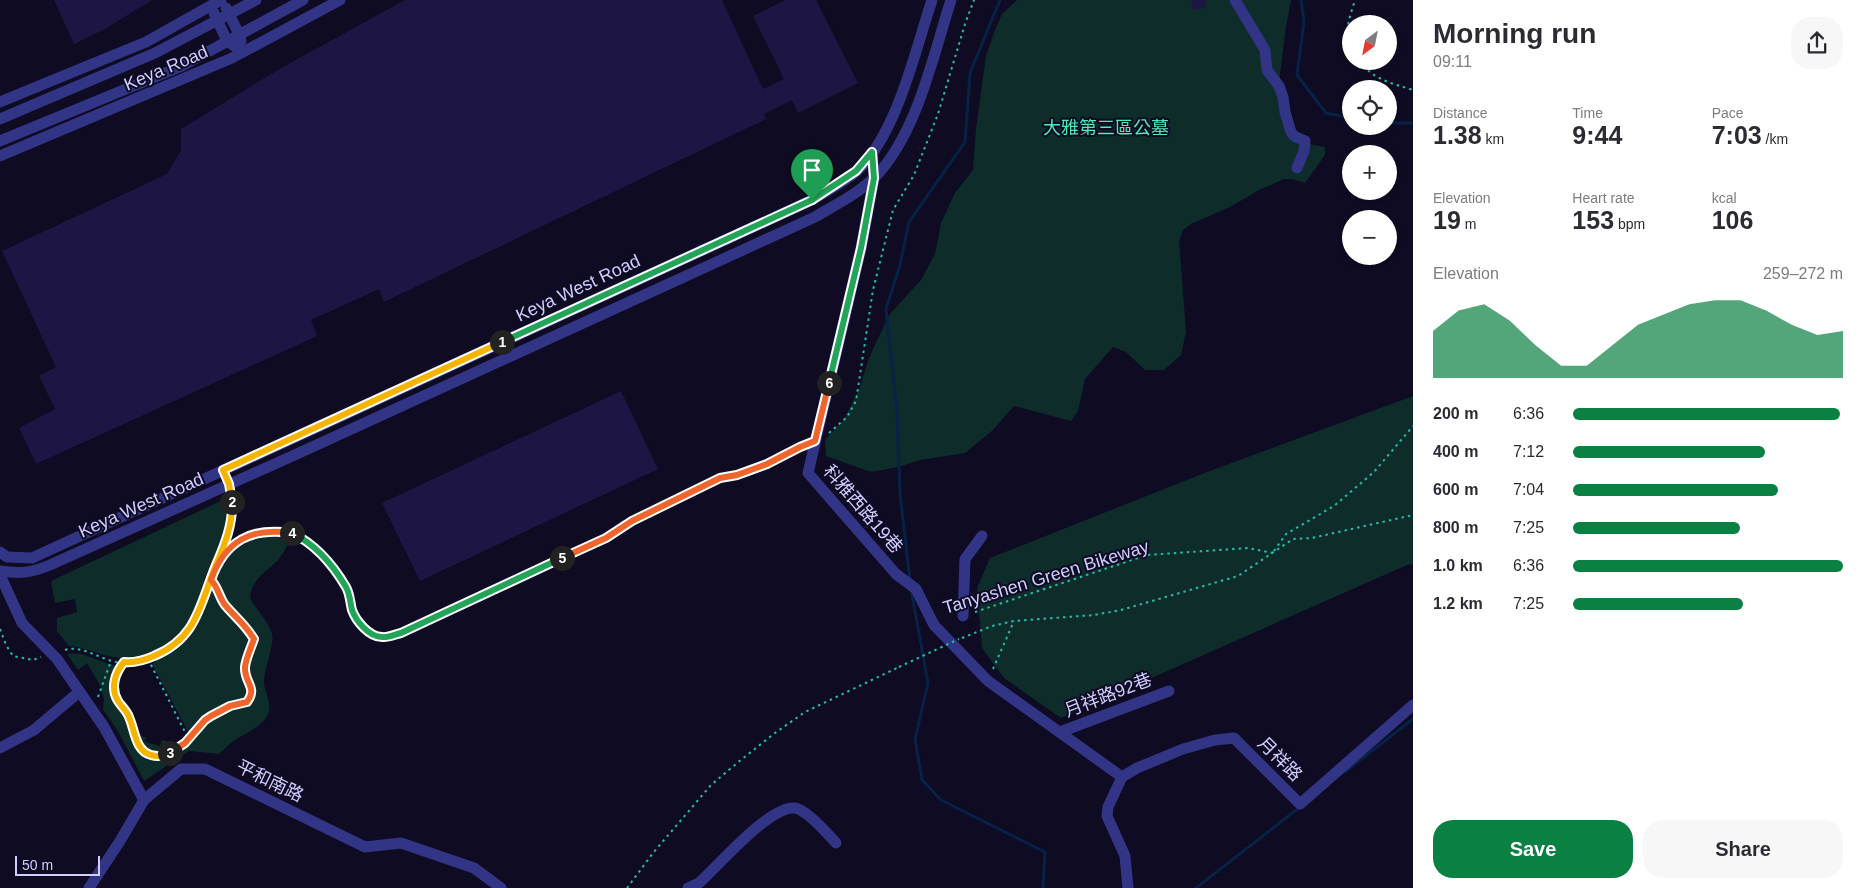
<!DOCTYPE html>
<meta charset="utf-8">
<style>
body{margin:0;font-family:Helvetica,"Noto Sans TC",sans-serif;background:#f7f7f7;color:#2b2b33;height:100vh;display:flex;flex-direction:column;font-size:19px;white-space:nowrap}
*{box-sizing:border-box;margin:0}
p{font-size:16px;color:#7c7c81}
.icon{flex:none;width:28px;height:28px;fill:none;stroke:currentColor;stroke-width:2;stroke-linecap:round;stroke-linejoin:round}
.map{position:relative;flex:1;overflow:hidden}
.details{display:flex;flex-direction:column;background:#fff;width:450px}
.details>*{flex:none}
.needle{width:32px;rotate:212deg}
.controls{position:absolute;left:1342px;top:15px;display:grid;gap:10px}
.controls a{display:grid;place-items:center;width:55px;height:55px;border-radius:50%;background:#fff;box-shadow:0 1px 4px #0004;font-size:25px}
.scale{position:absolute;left:15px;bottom:12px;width:85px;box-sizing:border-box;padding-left:5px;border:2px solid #d0cdff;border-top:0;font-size:14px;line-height:18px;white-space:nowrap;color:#d0cdff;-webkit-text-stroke:4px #0e0b23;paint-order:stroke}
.pin{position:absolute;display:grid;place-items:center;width:42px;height:42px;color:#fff;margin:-51px -21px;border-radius:50% 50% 50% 0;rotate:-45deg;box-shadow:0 0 5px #0007}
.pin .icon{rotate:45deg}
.km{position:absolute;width:25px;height:25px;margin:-12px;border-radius:50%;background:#222;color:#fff;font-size:14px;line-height:25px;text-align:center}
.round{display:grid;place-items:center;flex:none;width:52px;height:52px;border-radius:20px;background:#f7f7f7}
.headline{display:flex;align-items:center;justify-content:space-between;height:85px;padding:0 20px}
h1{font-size:28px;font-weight:800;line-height:38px}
.figures{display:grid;grid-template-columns:repeat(3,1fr);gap:8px;height:85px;padding:5px 20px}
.figures div{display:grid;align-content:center}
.figures b{font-size:25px;font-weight:800}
.figures small{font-size:14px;font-weight:400}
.figures p{font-size:14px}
.chart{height:140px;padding:10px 20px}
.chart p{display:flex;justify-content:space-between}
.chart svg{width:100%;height:90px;margin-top:5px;fill:#0b8043;opacity:.7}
.button{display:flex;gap:10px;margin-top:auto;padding:10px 20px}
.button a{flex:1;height:58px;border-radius:20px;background:#0b8043;color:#fff;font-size:20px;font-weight:800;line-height:58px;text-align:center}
.button a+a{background:#f7f7f7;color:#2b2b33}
ul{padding:0 20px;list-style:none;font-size:16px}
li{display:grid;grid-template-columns:80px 60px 1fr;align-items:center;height:38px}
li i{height:12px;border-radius:6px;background:#0b8043}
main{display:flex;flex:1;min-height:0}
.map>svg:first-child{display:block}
.green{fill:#0e2d2a}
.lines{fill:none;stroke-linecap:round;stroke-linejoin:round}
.stream{stroke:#072246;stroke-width:3}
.building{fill:#1d1645}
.path{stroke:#23bdab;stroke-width:2;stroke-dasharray:2.5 4;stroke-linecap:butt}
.minor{stroke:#323486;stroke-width:11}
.path-bridge{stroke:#23bdab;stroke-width:2;stroke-dasharray:2.5 4;stroke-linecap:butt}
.split-1-casing{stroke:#fff;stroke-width:10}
.split-2-casing{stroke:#fff;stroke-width:10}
.split-3-casing{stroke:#fff;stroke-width:10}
.split-4-casing{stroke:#fff;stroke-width:10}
.split-5-casing{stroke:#fff;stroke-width:10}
.split-6-casing{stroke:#fff;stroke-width:10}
.split-7-casing{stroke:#fff;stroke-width:10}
.split-1{stroke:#22a559;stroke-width:6}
.split-2{stroke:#f5b400;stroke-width:6}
.split-3{stroke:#f5b400;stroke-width:6}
.split-4{stroke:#f0652b;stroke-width:6}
.split-5{stroke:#22a559;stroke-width:6}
.split-6{stroke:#f0652b;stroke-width:6}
.split-7{stroke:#22a559;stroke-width:6}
.labels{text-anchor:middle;stroke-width:4;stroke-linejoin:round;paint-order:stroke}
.street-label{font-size:18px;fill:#d0cdff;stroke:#0e0b23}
.park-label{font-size:18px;fill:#4fe9ba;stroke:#0e0b23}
</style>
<main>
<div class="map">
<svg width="1413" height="888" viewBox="0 0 1413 888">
<rect width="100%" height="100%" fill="#0e0b23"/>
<g class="green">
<polygon points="1017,0 1291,0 1286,27 1280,74 1280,100 1295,138 1313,145 1325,147 1325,155 1305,183 1293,179 1284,179 1259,190 1230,207 1191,224 1183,230 1179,241 1186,332 1181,355 1164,370 1145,370 1126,352 1113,347 1085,379 1078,411 1071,421 1014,406 993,430 965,453 920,460 898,467 871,472 826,456 825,440 844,419 859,390 869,358 889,315 921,280 935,254 941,223 955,193 973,170 976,129 986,56 995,30 1002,14"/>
<polygon points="1413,396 1413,564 1407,565 1061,718 1004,678 982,648 977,588 990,558 1202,474"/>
<path d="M227 498C231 515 225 538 217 553 215 559 210 564 208 570 202 582 202 597 196 610 183 641 148 664 113 657 98 654 84 647 69 646L57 631V618L77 612 75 599 55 603 51 581Z"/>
<path d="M268 536H281L292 538C287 545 283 555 277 561 266 572 251 580 250 598 256 609 268 621 272 634 275 642 265 667 264 679 263 692 274 704 267 716 259 729 245 733 233 741 228 745 224 750 219 754L189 751 144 781 119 733 103 709 104 699 100 685 87 663 78 670 67 654C83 650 101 664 117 666 108 674 109 691 116 701 122 711 129 720 132 731 134 737 134 744 138 749 141 753 146 755 151 757 179 765 191 733 209 720 221 711 233 709 247 705 261 688 245 681 248 663 249 656 253 648 255 640L242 616 227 605 219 584 213 577C225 551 240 542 268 536Z"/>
<path d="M212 585 219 601 236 619 249 638 242 665 243 680 249 691 243 701C217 702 204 716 190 735L152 664C159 658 168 655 176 650 202 631 202 611 212 585Z"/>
<path d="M138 736 146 737 145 742 160 746 162 740 181 744C163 757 145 761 138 736Z"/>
</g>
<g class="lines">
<g class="stream">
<polyline points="1301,0 1304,22 1297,75 1326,113 1351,118"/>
<polyline points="1389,123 1413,123"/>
<polyline points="910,580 900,494 897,412 886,309 900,265 909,222 965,142 970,73 1000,0"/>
<polyline points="911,589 928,683 915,739 922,780 941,800 1045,852 1043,888"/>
<polyline points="1346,771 1413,719"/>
<polyline points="1196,888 1300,807"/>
</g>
</g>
<g class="building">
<polygon points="54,0 152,0 105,29 74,44"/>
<polygon points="405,0 722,0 763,89 784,79 753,16 785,0 816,0 858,83 798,113 792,100 764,114 766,119 384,302 379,289 311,320 317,336 36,464 19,428 55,409 39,376 56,367 2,251 167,174 181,150 181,129 281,68"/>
<polygon points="1191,0 1205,0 1206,8 1193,10"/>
<polygon points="621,391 658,469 420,581 382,503"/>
</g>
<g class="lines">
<g class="path">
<path d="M1351 50C1344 29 1349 20 1355 0"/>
<path d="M1359 61C1374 80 1391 83 1413 90"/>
<polyline points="829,433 847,417 856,401 873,290 893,210 914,175 938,114 965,24 974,0"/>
<polyline points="1274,551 1286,534 1334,506 1374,472 1413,426"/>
<path d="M220 557C229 538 234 517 231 496"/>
<polyline points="975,612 1147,555 1248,548 1273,553"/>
<polyline points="0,629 6,645 13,656 33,660 41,657"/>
<polyline points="962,638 992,626 1014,621 1094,615 1121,610 1238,576 1293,539 1312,538 1413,515"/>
<path d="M65 650C80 645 97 657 112 661 135 667 166 656 182 639 212 610 201 565 241 541 251 534 265 530 277 531 305 532 336 564 347 589 350 595 350 604 352 611 356 622 370 637 383 638 388 638 396 634 401 633L606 538 631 521 720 477 737 475 767 464 803 446"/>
<polyline points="148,659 189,740"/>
<path d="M125 662C115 673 109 687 118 700 121 706 126 711 129 716 137 732 136 760 161 756 182 753 191 733 205 720 217 709 232 707 247 702 258 688 244 683 245 667 246 658 251 648 253 639 245 624 236 618 225 605 219 597 218 587 211 580"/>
<polyline points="993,669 1014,621"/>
<polyline points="98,697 111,661"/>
<polyline points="627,888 653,853 711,785 742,759 775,733 805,712 899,667"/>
</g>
<g class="minor">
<polyline points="1235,0 1265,50 1267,70 1279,86 1283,97 1285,112 1291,132 1294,136 1305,141 1304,151 1297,168"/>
<polyline points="226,8 239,34 241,41"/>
<polyline points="214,13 227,41 243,52"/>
<polyline points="0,102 146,42 221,0"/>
<polyline points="0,119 155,53 256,0"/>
<polyline points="0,141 182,66 303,0"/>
<polyline points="872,152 874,178 861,248 808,473 896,574 916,589 934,625 988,681 1122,777"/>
<polyline points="0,156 232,58 340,0"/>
<path d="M0 552 7 557 32 558 812 200C826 191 844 182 857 171 897 134 915 51 932 0"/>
<path d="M0 571C21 574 30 573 50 565L299 453 815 217C835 205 859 193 875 177 917 134 933 56 951 0"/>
<polyline points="0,575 22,623 57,659 104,727 144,800"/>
<polyline points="963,616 965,559 982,536"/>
<polyline points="1060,732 1169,691"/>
<polyline points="0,748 34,730 79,692"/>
<polyline points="89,888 120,841 144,800 181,769 205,769 365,847 401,843 474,868 501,888"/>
<path d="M688 888 699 883C718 866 770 805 795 808 807 810 828 834 836 843"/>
<polyline points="1128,888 1125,856 1107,816 1108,807 1122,777 1137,768 1183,749 1215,740 1234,738 1300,804 1413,705"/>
</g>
<polyline class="path-bridge" points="899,667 959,639"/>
</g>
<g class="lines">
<g class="split-1-casing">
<polyline id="split-1" points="502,342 812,200"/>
</g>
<g class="split-2-casing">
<polyline id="split-2" points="232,502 229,484 223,470 502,342"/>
</g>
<g class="split-3-casing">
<path id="split-3" d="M170 753C164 756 158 757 151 755 135 751 135 730 129 717 127 711 121 706 118 701 110 688 115 673 124 662 135 663 145 660 154 656 198 638 200 603 216 565 225 544 233 524 232 502"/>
</g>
<g class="split-4-casing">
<path id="split-4" d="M170 753 185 743 205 720 211 716 230 706 247 702C258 687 244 683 245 667 246 658 251 648 254 639 244 623 236 618 225 605 219 597 218 587 211 580 225 540 252 527 292 533"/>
</g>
<g class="split-5-casing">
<path id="split-5" d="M292 533C315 544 333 565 346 587 350 594 350 602 352 610 356 621 369 637 382 637 388 638 396 634 401 633L562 558"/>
</g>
<g class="split-6-casing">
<polyline id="split-6" points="562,558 606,538 632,521 720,478 737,475 767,464 800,447 815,441 829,383"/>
</g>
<g class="split-7-casing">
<polyline id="split-7" points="812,200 856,171 872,152 874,178 861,248 829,383"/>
</g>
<use href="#split-1" class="split-1"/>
<use href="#split-2" class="split-2"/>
<use href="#split-3" class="split-3"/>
<use href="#split-4" class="split-4"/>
<use href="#split-5" class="split-5"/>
<use href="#split-6" class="split-6"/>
<use href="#split-7" class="split-7"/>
</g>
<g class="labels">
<g class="street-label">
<text transform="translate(166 68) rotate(-23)" y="6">Keya Road</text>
<text transform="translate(578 288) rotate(-25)" y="6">Keya West Road</text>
<text transform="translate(141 505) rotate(-24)" y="6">Keya West Road</text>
<text transform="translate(863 509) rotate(49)" y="6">科雅西路19巷</text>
<text transform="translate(1046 577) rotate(-17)" y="6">Tanyashen Green Bikeway</text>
<text transform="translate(1108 695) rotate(-21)" y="6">月祥路92巷</text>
<text transform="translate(1280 759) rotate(45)" y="6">月祥路</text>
<text transform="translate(270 781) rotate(26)" y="6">平和南路</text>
</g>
<g class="park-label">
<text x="1106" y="134">大雅第三區公墓</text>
</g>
</g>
</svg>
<div class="controls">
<a><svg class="needle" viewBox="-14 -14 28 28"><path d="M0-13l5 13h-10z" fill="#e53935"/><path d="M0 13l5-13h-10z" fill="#7c7c81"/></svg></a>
<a><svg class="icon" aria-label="locate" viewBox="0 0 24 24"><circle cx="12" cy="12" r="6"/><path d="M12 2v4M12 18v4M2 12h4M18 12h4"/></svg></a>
<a>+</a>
<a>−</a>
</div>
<div class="scale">50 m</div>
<div class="pin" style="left:812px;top:200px;background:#1e9e55"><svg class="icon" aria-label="arrive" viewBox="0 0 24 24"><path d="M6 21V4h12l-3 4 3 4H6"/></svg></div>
<b class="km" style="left:502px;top:342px">1</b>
<b class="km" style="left:232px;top:502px">2</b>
<b class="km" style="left:170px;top:753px">3</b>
<b class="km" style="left:292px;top:533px">4</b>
<b class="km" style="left:562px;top:558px">5</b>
<b class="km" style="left:829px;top:383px">6</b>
</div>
<section class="details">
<div class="headline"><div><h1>Morning run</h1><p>09:11</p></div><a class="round"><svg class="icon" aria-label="share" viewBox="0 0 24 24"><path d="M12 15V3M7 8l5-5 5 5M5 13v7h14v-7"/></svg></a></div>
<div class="figures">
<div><p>Distance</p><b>1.38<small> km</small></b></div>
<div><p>Time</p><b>9:44</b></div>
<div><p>Pace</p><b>7:03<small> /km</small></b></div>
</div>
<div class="figures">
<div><p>Elevation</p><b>19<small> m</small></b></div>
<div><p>Heart rate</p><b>153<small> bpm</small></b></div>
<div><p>kcal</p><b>106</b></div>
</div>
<div class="chart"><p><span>Elevation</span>259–272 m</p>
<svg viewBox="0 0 160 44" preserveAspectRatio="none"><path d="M0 44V21L10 11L20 8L30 16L40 28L50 38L60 38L70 28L80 18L90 13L100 8L110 6L120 6L130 11L140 18L150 23L160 21V44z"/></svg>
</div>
<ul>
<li><b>200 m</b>6:36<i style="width:99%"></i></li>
<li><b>400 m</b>7:12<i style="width:71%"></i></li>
<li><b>600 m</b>7:04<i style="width:76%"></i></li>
<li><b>800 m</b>7:25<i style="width:62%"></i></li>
<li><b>1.0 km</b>6:36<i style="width:100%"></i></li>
<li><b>1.2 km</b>7:25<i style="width:63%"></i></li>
</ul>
<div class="button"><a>Save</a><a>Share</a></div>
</section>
</main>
